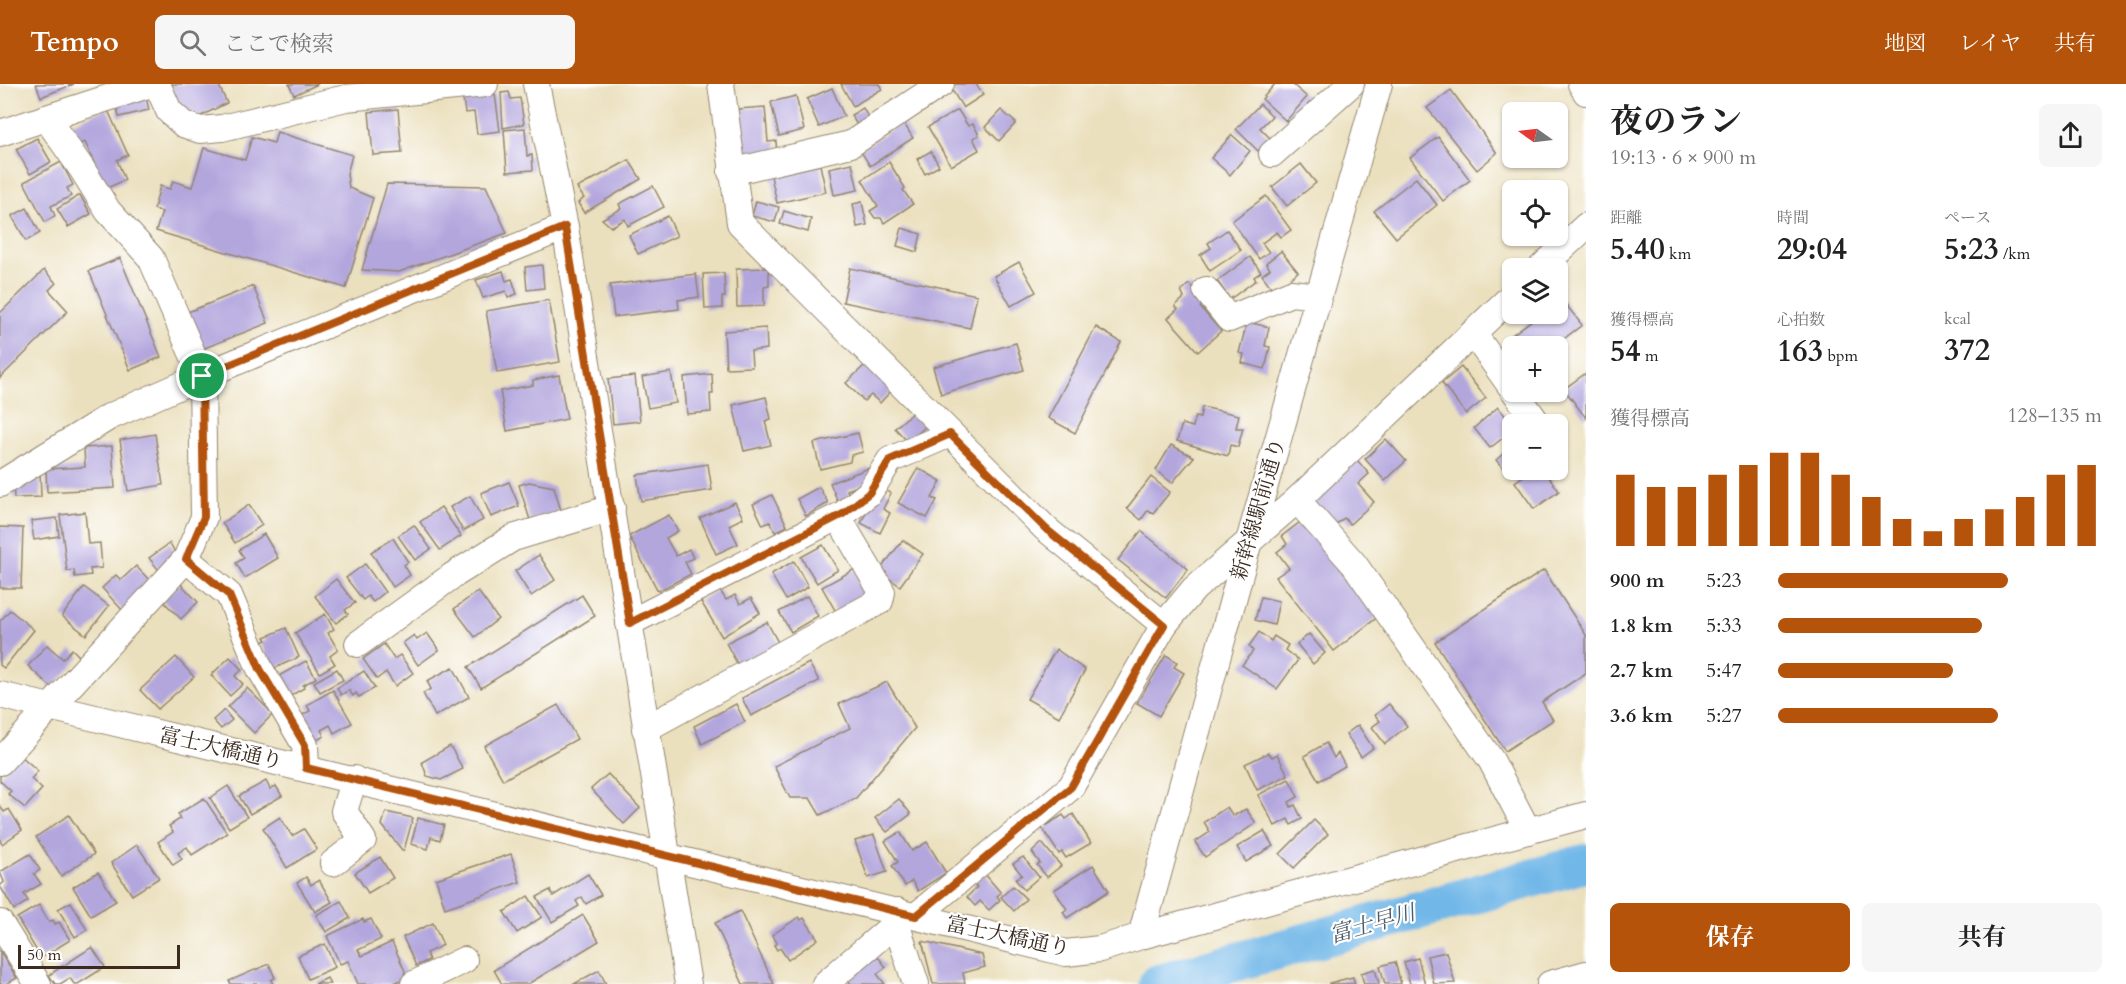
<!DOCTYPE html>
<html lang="ja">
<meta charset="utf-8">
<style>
body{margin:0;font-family:Cardo,"Noto Serif JP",serif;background:#f6f6f6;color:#222;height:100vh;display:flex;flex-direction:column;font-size:22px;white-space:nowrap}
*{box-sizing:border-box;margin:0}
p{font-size:20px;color:#767676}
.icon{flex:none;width:33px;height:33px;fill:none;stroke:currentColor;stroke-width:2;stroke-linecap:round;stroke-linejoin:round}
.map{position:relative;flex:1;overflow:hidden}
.drawer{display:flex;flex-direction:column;background:#fff;width:540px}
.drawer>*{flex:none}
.needle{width:39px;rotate:284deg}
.controls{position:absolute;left:1502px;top:18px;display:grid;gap:12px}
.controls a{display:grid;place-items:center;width:66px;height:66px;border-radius:9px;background:#fff;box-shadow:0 2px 4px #0004;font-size:30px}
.scale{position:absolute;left:18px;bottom:15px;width:162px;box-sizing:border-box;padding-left:6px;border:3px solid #3b2a1e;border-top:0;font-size:16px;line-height:21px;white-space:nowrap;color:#3b2a1e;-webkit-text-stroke:4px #fff;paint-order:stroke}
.pin{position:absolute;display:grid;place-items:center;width:51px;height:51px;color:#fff;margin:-26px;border:3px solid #fff;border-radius:50%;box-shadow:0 2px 6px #0007}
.round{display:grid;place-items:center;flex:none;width:63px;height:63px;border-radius:9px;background:#f6f6f6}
.head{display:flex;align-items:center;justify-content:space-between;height:102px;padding:0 24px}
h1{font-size:33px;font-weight:700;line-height:45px}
.figures{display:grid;grid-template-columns:repeat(3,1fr);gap:9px;height:102px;padding:6px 24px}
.figures div{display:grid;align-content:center}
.figures b{font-size:30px;font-weight:700}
.figures small{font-size:16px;font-weight:400}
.figures p{font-size:16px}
.chart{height:168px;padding:12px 24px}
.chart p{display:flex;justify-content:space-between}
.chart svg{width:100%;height:108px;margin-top:6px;stroke:#b45309;stroke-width:6}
.action{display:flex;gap:12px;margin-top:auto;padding:12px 24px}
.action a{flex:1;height:69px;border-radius:9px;background:#b45309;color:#fff;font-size:24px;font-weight:700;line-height:69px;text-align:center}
.action a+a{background:#f6f6f6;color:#222}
ul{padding:0 24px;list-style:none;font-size:20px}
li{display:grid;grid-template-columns:96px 72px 1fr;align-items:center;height:45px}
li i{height:15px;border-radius:8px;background:#b45309}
header{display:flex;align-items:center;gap:36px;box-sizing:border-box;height:84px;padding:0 30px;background:#b45309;color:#fff}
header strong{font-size:28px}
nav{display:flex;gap:33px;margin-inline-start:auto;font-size:21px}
.search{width:420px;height:54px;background:#f6f6f6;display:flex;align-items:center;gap:15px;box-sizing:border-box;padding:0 21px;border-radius:9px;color:#767676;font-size:22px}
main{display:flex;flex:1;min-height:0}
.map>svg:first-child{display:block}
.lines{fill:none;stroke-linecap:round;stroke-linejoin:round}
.river{stroke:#71b7e8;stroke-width:39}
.building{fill:#b2a6dd}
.minor-casing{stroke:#93856e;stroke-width:28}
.minor{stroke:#fff;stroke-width:26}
.route-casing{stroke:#fff;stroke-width:12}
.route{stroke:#b45309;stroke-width:8}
.labels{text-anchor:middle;stroke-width:4.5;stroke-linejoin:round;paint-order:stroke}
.street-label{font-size:21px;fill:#3b2a1e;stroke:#fff}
.water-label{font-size:22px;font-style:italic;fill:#4e5b65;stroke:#fff}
</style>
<header>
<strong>Tempo</strong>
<div class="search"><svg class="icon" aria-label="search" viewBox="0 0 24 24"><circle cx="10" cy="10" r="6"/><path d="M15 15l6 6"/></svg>ここで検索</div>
<nav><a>地図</a><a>レイヤ</a><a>共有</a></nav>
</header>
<main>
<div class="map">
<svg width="1586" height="900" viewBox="0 0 1586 900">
<rect width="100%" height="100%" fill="#fff"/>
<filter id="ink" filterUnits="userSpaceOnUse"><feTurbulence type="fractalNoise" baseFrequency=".0167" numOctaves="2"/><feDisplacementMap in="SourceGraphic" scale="12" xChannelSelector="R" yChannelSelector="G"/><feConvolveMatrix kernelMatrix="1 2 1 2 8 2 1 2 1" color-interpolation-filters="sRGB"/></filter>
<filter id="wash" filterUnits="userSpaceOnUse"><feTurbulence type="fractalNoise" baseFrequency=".008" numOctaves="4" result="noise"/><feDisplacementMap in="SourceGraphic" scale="24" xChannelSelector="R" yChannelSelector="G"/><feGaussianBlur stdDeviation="1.35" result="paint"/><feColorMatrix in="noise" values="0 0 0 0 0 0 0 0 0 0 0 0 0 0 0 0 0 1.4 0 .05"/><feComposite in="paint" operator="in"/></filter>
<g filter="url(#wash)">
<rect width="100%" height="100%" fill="#ebe0be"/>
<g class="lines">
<polyline class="river" points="1158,900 1586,779"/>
</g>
<g id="blocks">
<g class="building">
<polygon points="36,0 74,0 41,13"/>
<polygon points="168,0 218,0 227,19 195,35 192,29 184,32"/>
<polygon points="289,0 318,0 294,11"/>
<polygon points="841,0 879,0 882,5 853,22"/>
<polygon points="954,0 976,0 983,11 963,24 950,3"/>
<polygon points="1275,0 1292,0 1307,13 1286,37 1262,15"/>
<polygon points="832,4 844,32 819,43 807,15"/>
<polygon points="1451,6 1497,69 1477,86 1427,24"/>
<polygon points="145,8 149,26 119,33 115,15"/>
<polygon points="509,8 511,15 520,14 524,40 503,44 501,9"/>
<polygon points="495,10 500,47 477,50 474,28 465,29 463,15"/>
<polygon points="796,12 804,46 779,52 771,18"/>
<polygon points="1260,20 1272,32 1260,44 1270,54 1258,67 1236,45"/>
<polygon points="765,23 768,58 776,57 777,72 742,75 738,25"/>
<polygon points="107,24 128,71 117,76 125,96 105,105 85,58 77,61 68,41"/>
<polygon points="863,24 869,35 857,41 851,31"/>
<polygon points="398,25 402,69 373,71 369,28"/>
<polygon points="958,26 968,42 973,40 979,51 973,54 979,66 951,82 928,43"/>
<polygon points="1001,26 1016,39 999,57 985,43"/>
<polygon points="903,38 913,54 870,82 860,66"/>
<polygon points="525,44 527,72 532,71 533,86 507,88 504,46"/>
<polygon points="277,48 352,71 347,90 349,104 373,114 346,204 156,147 162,128 154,125 160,102 170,105 173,97 192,103 204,64 245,76 252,53 274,59"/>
<polygon points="1232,51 1250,67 1230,91 1211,74"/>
<polygon points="1438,53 1470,96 1443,117 1410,74"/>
<polygon points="37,54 51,78 30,90 16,65"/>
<polygon points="931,67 939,82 925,90 917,75"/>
<polygon points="629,76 641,95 584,129 578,119 584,114 577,104"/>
<polygon points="61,78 73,101 67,104 71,112 51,122 55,132 45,138 24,98"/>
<polygon points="889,78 905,104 903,106 913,120 884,139 881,134 875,134 870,127 878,122 862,96"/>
<polygon points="852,79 858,106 834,111 829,84"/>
<polygon points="1301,80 1316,99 1287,122 1272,103"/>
<polygon points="820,81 826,108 777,119 771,92"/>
<polygon points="1416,94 1437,121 1396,154 1374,127"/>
<polygon points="387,100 486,102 507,149 399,188 362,186"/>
<polygon points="653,102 664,123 628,142 625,135 611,143 602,135 621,125 619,120"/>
<polygon points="80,111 91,130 68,143 57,125"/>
<polygon points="1266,112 1291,146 1281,153 1277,148 1262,159 1269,168 1259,175 1232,137"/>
<polygon points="756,117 779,123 775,138 752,132"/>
<polygon points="862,118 867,141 857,143 853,120"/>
<polygon points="27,124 40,149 26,157 12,132"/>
<polygon points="784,127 811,135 808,148 780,140"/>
<polygon points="668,132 677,152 638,170 629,151"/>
<polygon points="902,144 921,150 917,168 897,162"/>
<polygon points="1227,146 1241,166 1210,187 1200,171 1211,164 1208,159"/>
<polygon points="1281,167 1298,188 1274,207 1262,191 1270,185 1266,179"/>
<polygon points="1250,173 1261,188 1254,193 1256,196 1230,215 1217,197"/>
<polygon points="120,174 161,273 130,286 89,187"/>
<polygon points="1019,178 1036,208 1011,222 994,192"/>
<polygon points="542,181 544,204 527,206 525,183"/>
<polygon points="769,184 769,202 764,203 764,222 737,223 736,185"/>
<polygon points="850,184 977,211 970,244 843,218"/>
<polygon points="44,186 56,199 49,206 68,227 0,294 0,229"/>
<polygon points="503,187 506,197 512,195 517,210 508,213 506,207 483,214 476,196"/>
<polygon points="724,189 725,213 722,213 722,224 705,225 703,190"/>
<polygon points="696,190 699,213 678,216 679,225 614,233 610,201"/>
<polygon points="1189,200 1205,218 1200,223 1221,247 1198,268 1168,234 1178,225 1175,222 1184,214 1181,207"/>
<polygon points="253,202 268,239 197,267 183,230"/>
<polygon points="1561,214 1582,241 1554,262 1514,262 1508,254 1540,230 1557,230 1557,217"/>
<polygon points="549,216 560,278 497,289 486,227"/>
<polygon points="1247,238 1269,243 1265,262 1270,263 1265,285 1242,279 1244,270 1239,269"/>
<polygon points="1096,243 1121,258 1075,349 1048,334"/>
<polygon points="766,244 767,265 751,267 752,283 726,284 724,247"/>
<polygon points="1016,259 1024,286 941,310 933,283"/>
<polygon points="866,280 892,306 880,319 871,311 864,317 846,299"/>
<polygon points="1461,283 1486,314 1466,330 1442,299"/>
<polygon points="671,288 676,319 648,324 642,293"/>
<polygon points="1586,289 1586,334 1564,305"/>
<polygon points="712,290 713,310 710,310 711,328 687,330 684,293"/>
<polygon points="559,291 567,335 507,347 500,307 533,301 533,296"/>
<polygon points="635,292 640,337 613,340 608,295"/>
<polygon points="766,313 771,335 765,337 771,361 744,367 733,321"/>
<polygon points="1202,323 1239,331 1236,344 1243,344 1238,363 1230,361 1228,372 1177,357 1182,340 1193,343 1195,333 1200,334"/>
<polygon points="1498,323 1512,340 1512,347 1490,364 1474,344"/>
<polygon points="912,329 925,343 908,358 895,344"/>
<polygon points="858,349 863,368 851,371 850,378 820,385 814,359"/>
<polygon points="155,350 163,401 128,407 120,356"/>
<polygon points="1386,355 1406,377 1385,397 1365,375"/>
<polygon points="1171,361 1194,373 1172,399 1156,386"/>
<polygon points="112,362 115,404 47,408 46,385 85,383 84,364"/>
<polygon points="1512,362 1512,386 1518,386 1510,392 1496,376"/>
<polygon points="1357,376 1369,390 1358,400 1374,418 1350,440 1344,434 1333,443 1311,419"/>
<polygon points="708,380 712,406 641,417 637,391"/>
<polygon points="869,384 871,389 867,399 847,406 850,413 838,418 830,399"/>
<polygon points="918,384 941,397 932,414 937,416 927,434 898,419"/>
<polygon points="1532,386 1544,386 1559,407 1534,425 1515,398"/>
<polygon points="40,387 41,413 14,414 13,399"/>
<polygon points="1151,393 1170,408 1153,429 1148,426 1141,436 1127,424"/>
<polygon points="509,398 519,422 491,433 481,409"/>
<polygon points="529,398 554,403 561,427 530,436 519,401"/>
<polygon points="819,403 828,419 806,432 797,415"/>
<polygon points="879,403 891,409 883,425 890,429 880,449 861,439"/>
<polygon points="772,411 787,442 775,448 770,438 763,441 753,420"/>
<polygon points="470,412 483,436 463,447 450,423"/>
<polygon points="735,418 743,434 729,441 738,460 716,470 700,434"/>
<polygon points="249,421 262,441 235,459 222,439"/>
<polygon points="441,423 461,452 440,466 420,438"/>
<polygon points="85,428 88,460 100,459 102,484 90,485 91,491 75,493 74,486 67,487 60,431"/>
<polygon points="669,431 678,447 666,454 676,472 689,465 693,474 685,478 691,490 658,507 629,452"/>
<polygon points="57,434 59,452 34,456 31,437"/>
<polygon points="1304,435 1379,532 1334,567 1276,493 1289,484 1277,468 1287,460 1282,452"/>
<polygon points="414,441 431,465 415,476 398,452"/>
<polygon points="0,443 23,444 21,504 0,504"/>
<polygon points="1141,447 1188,485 1166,514 1118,476"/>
<polygon points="264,450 278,474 245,494 236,479 244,474 239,466"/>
<polygon points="393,454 408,478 404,481 410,491 393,503 371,468"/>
<polygon points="903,456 923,470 900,502 879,487"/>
<polygon points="170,459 178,474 161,489 149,474"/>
<polygon points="823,461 838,486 817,499 801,473"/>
<polygon points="539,471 555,496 531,512 515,487"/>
<polygon points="794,477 808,503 786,516 771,490"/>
<polygon points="365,480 385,508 373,518 368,512 363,516 346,494"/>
<polygon points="136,482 153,500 123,527 102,504 116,491 121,496"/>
<polygon points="855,485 873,516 840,535 822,503"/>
<polygon points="1544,486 1586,551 1586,589 1542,618 1553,636 1505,667 1435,558"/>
<polygon points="336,495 355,519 345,526 348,530 336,539 315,512"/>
<polygon points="180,499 198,518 181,535 162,516"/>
<polygon points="84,503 109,522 86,551 62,532"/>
<polygon points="719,505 726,516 735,511 740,520 751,514 760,529 722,553 700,516"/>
<polygon points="478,507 498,535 475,553 454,525"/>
<polygon points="582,511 595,532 481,604 468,583"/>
<polygon points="807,512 818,532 791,548 779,528"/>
<polygon points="1261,513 1279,517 1274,541 1255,536"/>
<polygon points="10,526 34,546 4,584 0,581 0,537"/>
<polygon points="325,530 334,545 328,549 338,566 330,572 335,580 320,589 295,549"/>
<polygon points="767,538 781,564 740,585 726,559"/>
<polygon points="286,544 299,573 273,585 261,559 267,556 265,553"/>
<polygon points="1259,548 1271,557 1274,552 1288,561 1285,566 1298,576 1277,605 1242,581 1253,567 1249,562"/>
<polygon points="427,549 439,566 418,581 403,559 414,551 417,556"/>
<polygon points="1309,550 1325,569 1313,580 1297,560"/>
<polygon points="384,560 394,575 400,571 413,589 395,602 386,588 377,595 363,575"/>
<polygon points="47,561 63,575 72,565 80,573 52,604 28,582"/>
<polygon points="1056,565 1085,586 1059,633 1027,615"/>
<polygon points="1166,571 1177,578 1174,583 1184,589 1159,632 1137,619"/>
<polygon points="176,573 194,593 158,625 140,606"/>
<polygon points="230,573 242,586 235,592 243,600 230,612 211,591"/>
<polygon points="306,577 316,594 303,601 304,604 285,615 273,595"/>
<polygon points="809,579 819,597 751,632 742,614"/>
<polygon points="453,583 469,613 435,632 423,609 431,605 427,597"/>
<polygon points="337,585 343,596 320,608 314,598"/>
<polygon points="364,587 375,604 359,613 356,609 353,612 349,606 341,611 337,604"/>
<polygon points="887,598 915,644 856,714 820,731 810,714 790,714 774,682 850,644 839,620"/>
<polygon points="247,604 273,630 254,649 228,623"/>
<polygon points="333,606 352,639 334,649 330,641 321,646 324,652 314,658 300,632 310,627 307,621"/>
<polygon points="736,620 745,638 702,660 694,642"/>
<polygon points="1389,620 1407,642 1385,660 1372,643 1380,637 1375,631"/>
<polygon points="558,621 577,655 503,696 484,662"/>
<polygon points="224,626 232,636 221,645 213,636"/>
<polygon points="1358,641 1373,664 1361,673 1346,650"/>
<polygon points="1326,659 1334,674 1338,669 1345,682 1319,697 1304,672"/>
<polygon points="450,662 463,685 441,696 427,692 422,678"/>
<polygon points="1268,669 1272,673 1277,670 1288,691 1257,706 1245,680"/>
<polygon points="19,670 38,687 31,695 42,705 25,724 8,710 11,707 0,697 0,692"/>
<polygon points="608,690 640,724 624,740 591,705"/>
<polygon points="1289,695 1298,713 1289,718 1291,723 1295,721 1302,735 1291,741 1288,735 1275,742 1258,711"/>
<polygon points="266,697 270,705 276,702 282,712 250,730 239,712"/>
<polygon points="228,702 247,733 229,744 210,714"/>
<polygon points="204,714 227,749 192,771 187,763 178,769 182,775 173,781 158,758 173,748 169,742 180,735 178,730"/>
<polygon points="899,715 911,730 887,748 875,734"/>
<polygon points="0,722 4,728 9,725 22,746 2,760 0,757"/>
<polygon points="1227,723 1233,732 1246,725 1256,739 1205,773 1195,758 1210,748 1204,738"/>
<polygon points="386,728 413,734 404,766 402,766 382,741"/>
<polygon points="1073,730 1091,759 1066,774 1062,768 1059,770 1042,744 1063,731 1066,735"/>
<polygon points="69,731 94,770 61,792 36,753"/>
<polygon points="280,733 292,752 304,745 317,765 287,784 263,744"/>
<polygon points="418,734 444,741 440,756 431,753 428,765 411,760"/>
<polygon points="1314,736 1328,750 1294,784 1280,770"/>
<polygon points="1264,747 1273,762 1246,778 1237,763"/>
<polygon points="900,748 912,767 927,758 946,789 918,807 912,797 905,802 892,782 898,778 885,757"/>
<polygon points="874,751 887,788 868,794 855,757"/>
<polygon points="1042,759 1061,782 1047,793 1037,781 1040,779 1032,768"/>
<polygon points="137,761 159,794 132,811 111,779"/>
<polygon points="30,770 40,786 34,790 41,800 24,810 28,817 14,826 0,802 4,798 0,788"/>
<polygon points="511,770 520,798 445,824 436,795"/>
<polygon points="380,773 393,794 368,809 355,789"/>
<polygon points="1023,773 1039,793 1024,806 1015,795 1022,791 1013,780"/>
<polygon points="1093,781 1109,807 1067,834 1063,828 1067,825 1054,806"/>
<polygon points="98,788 116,817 91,832 73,803"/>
<polygon points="984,789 1001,809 997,812 1000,816 989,826 980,817 975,822 967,813 977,803 973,799"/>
<polygon points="588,790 601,811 586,820 582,813 576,817 579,822 552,838 537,813 550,806 553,812"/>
<polygon points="306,793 311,801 319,796 332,818 315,828 297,799"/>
<polygon points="1013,802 1026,815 1014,827 1001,813"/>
<polygon points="528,812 542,833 517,849 504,828"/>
<polygon points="341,817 350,834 326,848 316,831"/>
<polygon points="71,818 87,846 75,853 58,825"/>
<polygon points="39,821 49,838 53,836 55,840 59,838 70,856 41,874 17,834"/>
<polygon points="740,827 774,900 743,900 715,839"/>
<polygon points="583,831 599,857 528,900 502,900 494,886"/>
<polygon points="799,833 801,836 804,834 818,855 788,876 780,864 777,866 774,861 777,859 772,851"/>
<polygon points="363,835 364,838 371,835 381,855 358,866 362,872 392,858 405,887 403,895 392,900 358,900 348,877 340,880 327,852"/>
<polygon points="433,839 443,861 426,869 429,876 416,882 403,853"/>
<polygon points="922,857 982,871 985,883 963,889 965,899 933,900"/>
<polygon points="325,860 335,883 308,895 298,872"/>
<polygon points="92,863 105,883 78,900 74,900 70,894 60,900 55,900 49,891"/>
<polygon points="0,867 17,894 6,900 0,900"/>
<polygon points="1446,868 1455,899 1434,900 1427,872"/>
<polygon points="875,869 886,883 877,890 885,900 851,900 846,894"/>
<polygon points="1418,874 1425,900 1410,900 1404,878"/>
<polygon points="1395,878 1401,900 1385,900 1380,882"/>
<polygon points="269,880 275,894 271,896 273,900 231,900 229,897"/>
<polygon points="1375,885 1379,900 1364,900 1361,889"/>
<polygon points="599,886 606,900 574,900"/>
<polygon points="1353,893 1355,900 1329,900 1329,899"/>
<polygon points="327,894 330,900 315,900"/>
</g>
</g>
</g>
<g filter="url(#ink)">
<use href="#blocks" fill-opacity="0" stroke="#93856e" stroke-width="1.5"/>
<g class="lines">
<g class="minor-casing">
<g id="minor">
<polyline points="157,0 169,27 183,40 200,46 222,44 346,14 485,0"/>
<polyline points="536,0 565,143 688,900"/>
<polyline points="721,0 740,139 1046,445 1164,541"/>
<polyline points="1581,0 1586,8"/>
<polyline points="0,49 151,0"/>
<polyline points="1272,70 1351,0"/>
<polyline points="731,88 851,60 941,0"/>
<polyline points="1541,184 1586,142"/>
<polyline points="1206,206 1229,235 1291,209 1318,212"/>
<polyline points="1473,249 1512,304"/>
<polyline points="1515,308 1538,340"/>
<polyline points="0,400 109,333 202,292 565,143"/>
<polyline points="1297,416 1354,480 1491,676 1528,747"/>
<polyline points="186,475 229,511 260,585 305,661 306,684"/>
<polyline points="629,539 843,430 869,409 890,376 950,350"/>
<polyline points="358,560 452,492 513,454 612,424"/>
<polyline points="0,611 1066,869 1100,865 1141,852 1586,731"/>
<polyline points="645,645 880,517 882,508 838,433"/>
<polyline points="0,678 186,475 204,433 202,292 151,174 108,127 82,85 47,35"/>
<polyline points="333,779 363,756 344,727 354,695"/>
<polyline points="898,827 896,839 916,900"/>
<polyline points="916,832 1071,703 1164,541 1194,505 1297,416 1512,212"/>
<polyline points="0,839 38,900"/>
<polyline points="1141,852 1248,461 1379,0"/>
<polyline points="414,900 464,876"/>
<polyline points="825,900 896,839"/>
<polyline points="1550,900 1586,890"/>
</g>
</g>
<use href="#minor" class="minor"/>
</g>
</g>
<g class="lines" filter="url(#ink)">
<g class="route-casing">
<polygon id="route" points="565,143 630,539 843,430 869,409 890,376 950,350 1046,445 1164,541 1071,703 916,832 306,684 305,661 260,585 229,511 186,475 204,433 202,292"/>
</g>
<use href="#route" class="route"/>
</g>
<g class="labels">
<g class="street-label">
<text transform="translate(1258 425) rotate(-74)" y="7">新幹線駅前通り</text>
<text transform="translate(221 664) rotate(13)" y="7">富士大橋通り</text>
<text transform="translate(1008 852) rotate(12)" y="7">富士大橋通り</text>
</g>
<g class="water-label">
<text transform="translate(1372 839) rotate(-16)" y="8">富士早川</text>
</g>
</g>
</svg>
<div class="controls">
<a><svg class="needle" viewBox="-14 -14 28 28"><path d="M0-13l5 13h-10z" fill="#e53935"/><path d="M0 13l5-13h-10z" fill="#767676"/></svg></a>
<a><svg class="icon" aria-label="locate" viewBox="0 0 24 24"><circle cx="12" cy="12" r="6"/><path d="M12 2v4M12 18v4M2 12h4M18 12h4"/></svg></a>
<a><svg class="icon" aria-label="layers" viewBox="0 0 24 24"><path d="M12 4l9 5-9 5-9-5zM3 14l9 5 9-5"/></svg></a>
<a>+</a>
<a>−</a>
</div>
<div class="scale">50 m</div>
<div class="pin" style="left:202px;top:292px;background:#1e9e55"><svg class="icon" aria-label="arrive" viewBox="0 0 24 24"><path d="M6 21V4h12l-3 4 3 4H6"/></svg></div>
</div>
<section class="drawer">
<div class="head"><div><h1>夜のラン</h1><p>19:13 · 6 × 900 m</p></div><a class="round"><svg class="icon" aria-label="share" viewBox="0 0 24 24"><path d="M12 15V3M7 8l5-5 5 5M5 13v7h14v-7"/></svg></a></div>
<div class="figures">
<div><p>距離</p><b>5.40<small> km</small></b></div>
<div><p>時間</p><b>29:04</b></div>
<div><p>ペース</p><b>5:23<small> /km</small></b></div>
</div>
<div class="figures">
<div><p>獲得標高</p><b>54<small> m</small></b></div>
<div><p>心拍数</p><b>163<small> bpm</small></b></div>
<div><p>kcal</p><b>372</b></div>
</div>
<div class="chart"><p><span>獲得標高</span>128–135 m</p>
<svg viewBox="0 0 160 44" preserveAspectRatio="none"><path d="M5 44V15M15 44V20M25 44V20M35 44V15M45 44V11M55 44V6M65 44V6M75 44V15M85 44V24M95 44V33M105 44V38M115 44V33M125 44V29M135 44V24M145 44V15M155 44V11"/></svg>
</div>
<ul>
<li><b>900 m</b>5:23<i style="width:71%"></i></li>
<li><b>1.8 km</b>5:33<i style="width:63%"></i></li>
<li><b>2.7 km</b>5:47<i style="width:54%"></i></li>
<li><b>3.6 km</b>5:27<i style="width:68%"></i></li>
</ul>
<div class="action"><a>保存</a><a>共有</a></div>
</section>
</main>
